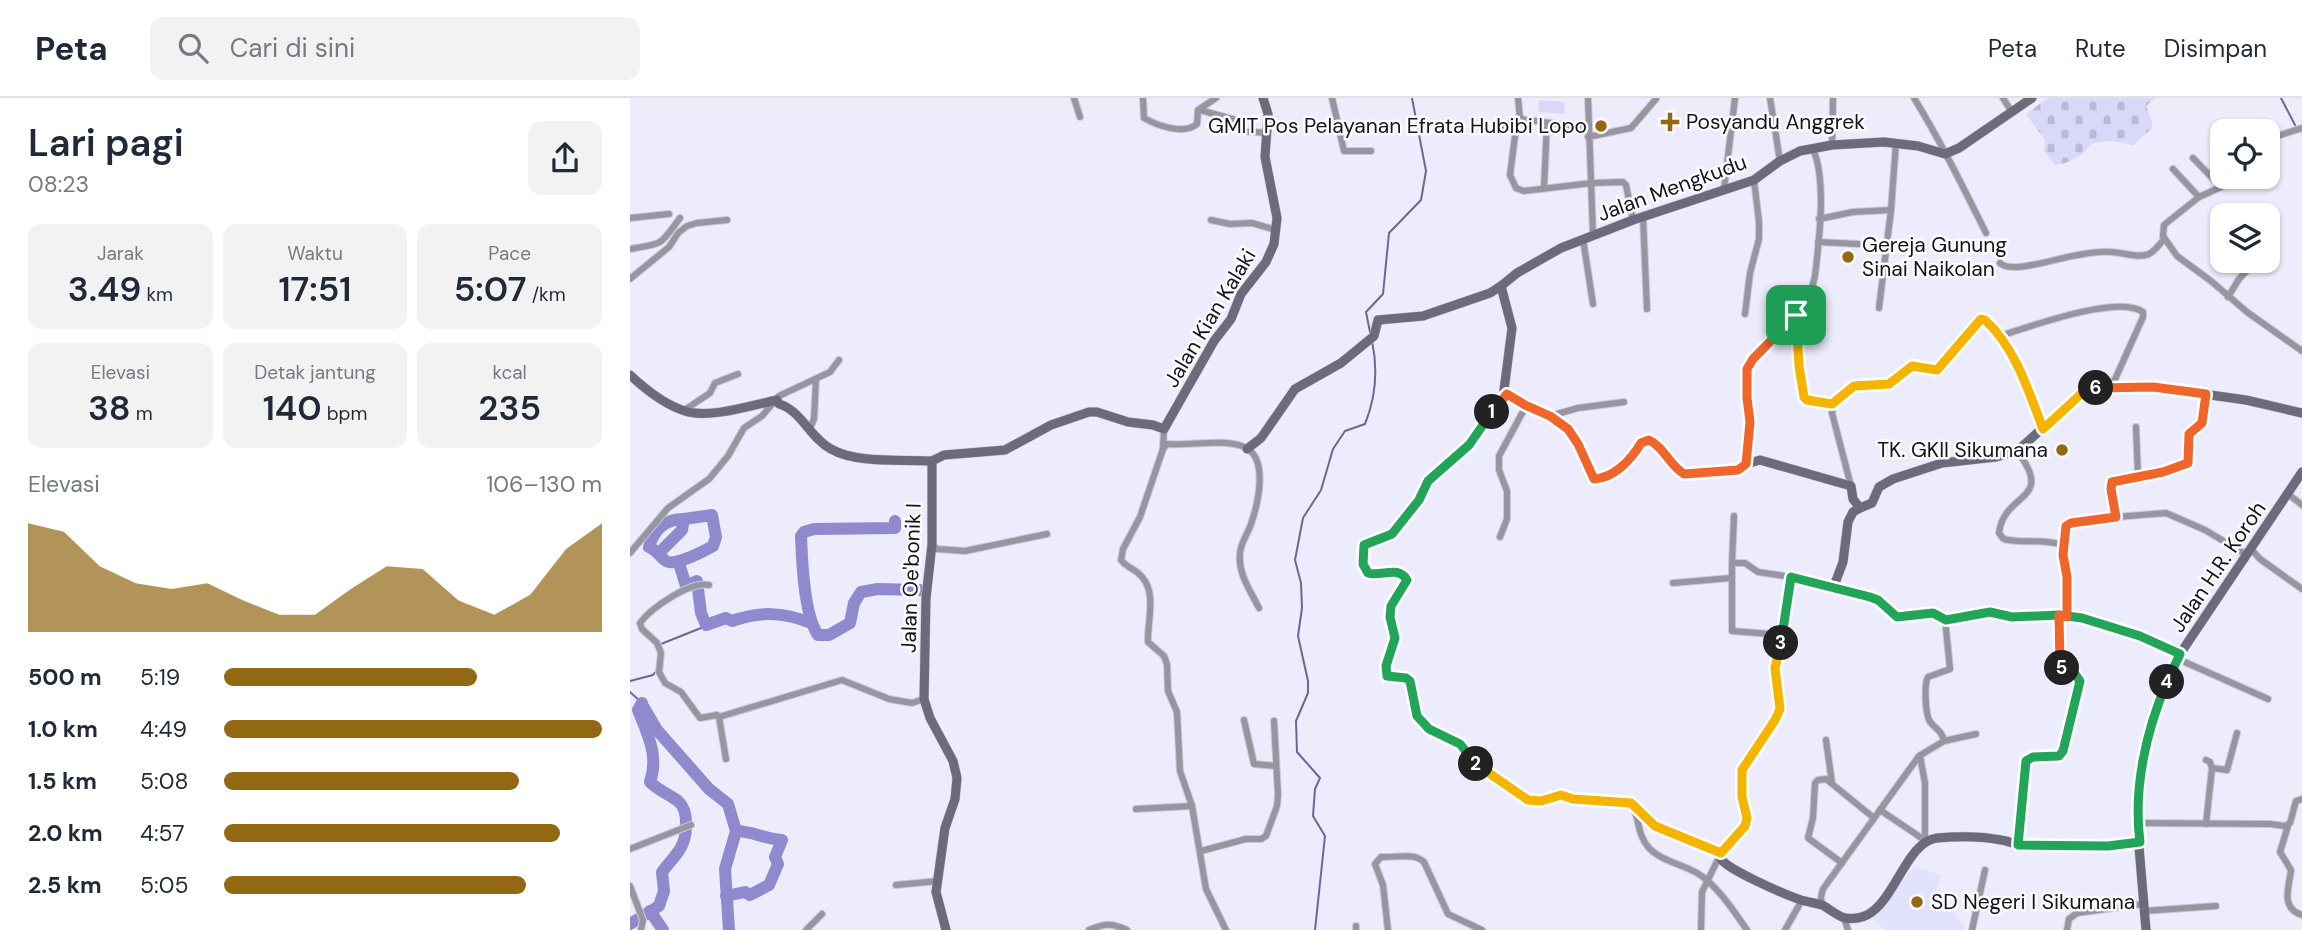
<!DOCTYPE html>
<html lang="id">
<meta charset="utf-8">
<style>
body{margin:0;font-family:"DM Sans",sans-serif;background:#f2f2f3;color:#1f2937;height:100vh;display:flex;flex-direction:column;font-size:26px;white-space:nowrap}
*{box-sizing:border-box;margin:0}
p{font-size:23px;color:#747a83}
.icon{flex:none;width:38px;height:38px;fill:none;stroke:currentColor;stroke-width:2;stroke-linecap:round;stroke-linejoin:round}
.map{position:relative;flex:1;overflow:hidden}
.panel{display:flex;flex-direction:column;background:#fff;width:630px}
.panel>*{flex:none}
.fabs{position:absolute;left:1580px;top:21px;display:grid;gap:14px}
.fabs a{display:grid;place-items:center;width:70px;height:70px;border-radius:14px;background:#fff;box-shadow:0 2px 5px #0004;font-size:35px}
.pin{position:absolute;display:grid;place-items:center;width:60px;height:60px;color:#fff;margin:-30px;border-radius:14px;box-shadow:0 4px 10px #0006}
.km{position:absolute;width:35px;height:35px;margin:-18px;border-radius:50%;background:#222;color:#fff;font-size:19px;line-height:35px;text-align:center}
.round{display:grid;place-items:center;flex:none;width:74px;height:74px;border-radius:14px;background:#f2f2f3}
.overview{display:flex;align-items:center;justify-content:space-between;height:119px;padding:0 28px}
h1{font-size:38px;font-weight:600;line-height:52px}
.figures{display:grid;grid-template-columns:repeat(3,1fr);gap:10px;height:119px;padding:7px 28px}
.figures div{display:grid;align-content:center;border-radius:14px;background:#f2f2f3;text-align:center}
.figures b{font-size:35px;font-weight:600}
.figures small{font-size:19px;font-weight:400}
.figures p{font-size:19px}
.chart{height:196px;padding:14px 28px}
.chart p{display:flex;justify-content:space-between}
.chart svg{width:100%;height:126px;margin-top:7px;fill:#936812;opacity:.7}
ul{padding:0 28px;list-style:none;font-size:23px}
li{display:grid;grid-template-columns:112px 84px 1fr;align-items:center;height:52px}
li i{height:18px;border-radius:9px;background:#936812}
header{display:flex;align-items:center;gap:42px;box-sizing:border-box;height:98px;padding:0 35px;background:#fff;border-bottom:2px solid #e0e1e3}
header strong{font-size:33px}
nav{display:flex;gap:38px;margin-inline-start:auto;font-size:24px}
.search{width:490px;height:63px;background:#f2f2f3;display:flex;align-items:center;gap:18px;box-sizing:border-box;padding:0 24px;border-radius:14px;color:#747a83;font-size:26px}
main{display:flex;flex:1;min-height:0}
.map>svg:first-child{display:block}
.built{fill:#e3e2fd}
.cemetery{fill:url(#cemetery-stones)}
.green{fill:#dad8f8}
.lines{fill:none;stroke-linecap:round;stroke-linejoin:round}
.stream{stroke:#6c6699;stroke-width:2}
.river{stroke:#9189ce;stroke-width:12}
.street-casing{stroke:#cac9d8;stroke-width:8}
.secondary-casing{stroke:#cac9d8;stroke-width:10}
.street{stroke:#9695a0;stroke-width:6}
.secondary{stroke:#6c6b7b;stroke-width:9}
.split-1-casing{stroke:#fff;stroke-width:14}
.split-2-casing{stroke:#fff;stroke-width:14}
.split-3-casing{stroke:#fff;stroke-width:14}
.split-4-casing{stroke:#fff;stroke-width:14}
.split-5-casing{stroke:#fff;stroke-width:14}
.split-6-casing{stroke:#fff;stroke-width:14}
.split-7-casing{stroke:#fff;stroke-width:14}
.split-1{stroke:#f0652b;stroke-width:9}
.split-2{stroke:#22a559;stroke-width:9}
.split-3{stroke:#f5b400;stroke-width:9}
.split-4{stroke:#22a559;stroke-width:9}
.split-5{stroke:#22a559;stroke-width:9}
.split-6{stroke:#f0652b;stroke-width:9}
.split-7{stroke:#f5b400;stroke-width:9}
.poi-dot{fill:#936812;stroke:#fbfbfb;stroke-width:2.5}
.labels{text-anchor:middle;stroke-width:5;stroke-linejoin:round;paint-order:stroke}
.poi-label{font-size:21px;fill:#15141d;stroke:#fbfbfb;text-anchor:start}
.street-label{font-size:21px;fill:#15141d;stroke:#fbfbfb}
</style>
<header>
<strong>Peta</strong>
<div class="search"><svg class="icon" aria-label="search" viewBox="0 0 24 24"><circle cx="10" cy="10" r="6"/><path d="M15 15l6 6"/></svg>Cari di sini</div>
<nav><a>Peta</a><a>Rute</a><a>Disimpan</a></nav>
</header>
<main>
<section class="panel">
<div class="overview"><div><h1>Lari pagi</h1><p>08:23</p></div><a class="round"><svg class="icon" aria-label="share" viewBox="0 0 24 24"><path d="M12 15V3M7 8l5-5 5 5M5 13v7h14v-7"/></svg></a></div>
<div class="figures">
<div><p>Jarak</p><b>3.49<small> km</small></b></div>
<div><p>Waktu</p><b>17:51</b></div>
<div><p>Pace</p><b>5:07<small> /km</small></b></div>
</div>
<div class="figures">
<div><p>Elevasi</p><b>38<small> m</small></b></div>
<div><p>Detak jantung</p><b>140<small> bpm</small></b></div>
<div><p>kcal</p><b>235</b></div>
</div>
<div class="chart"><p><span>Elevasi</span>106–130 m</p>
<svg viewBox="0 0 160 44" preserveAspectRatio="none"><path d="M0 44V6L10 9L20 21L30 27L40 29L50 27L60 33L70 38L80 38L90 29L100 21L110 22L120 33L130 38L140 31L150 15L160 6V44z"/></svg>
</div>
<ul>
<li><b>500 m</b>5:19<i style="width:67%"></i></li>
<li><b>1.0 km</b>4:49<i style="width:100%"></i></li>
<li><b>1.5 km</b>5:08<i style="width:78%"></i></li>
<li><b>2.0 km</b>4:57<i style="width:89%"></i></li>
<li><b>2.5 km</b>5:05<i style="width:80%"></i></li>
</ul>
</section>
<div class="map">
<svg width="1672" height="832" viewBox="0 0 1672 832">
<defs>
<pattern id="cemetery-stones" width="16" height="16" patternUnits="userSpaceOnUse" patternTransform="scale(1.75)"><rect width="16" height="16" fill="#dad8f8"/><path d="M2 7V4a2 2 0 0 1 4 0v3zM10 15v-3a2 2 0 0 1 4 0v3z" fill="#bab8d4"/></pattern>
</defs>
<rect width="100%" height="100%" fill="#edecfc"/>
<polygon class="built" points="1284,768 1311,777 1305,796 1324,810 1327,819 1336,829 1335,832 1254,832 1242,821"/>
<path class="cemetery" d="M1418 0H1525L1516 8 1522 23V30L1503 47 1482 43 1463 45C1451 58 1442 65 1425 67L1414 53 1415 42 1396 16Z"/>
<polygon class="green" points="909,2 935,4 934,16 908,14"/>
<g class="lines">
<g class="stream">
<polyline points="1651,0 1665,27"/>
<polyline points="740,234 736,214 753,196 759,135 791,102 796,73 782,0"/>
<polyline points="31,546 81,526"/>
<polyline points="0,583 23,577 27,572"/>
<polyline points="0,594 12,605"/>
<path d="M685 832 695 738 683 718 685 691 690 680 667 654 666 623 678 595V583L668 538 672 510 671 485 665 462 673 420 691 392 703 351 715 333 735 326C746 299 748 271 742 243"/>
</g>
<g class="river">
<path d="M265 423V430L184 431 174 434 171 438C172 463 174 517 188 537H199L220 525 224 505 231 494 248 491 290 492"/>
<path d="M30 454 52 432 54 421 82 417 86 439 83 448C74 453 44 469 36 463 28 458 31 455 19 449 24 431 35 421 54 421"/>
<path d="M49 465 56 488 67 483 71 515 76 527 96 520 102 523C130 513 153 514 181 525"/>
<polyline points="13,608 27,632 79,691 98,706 106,733 95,771 99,832"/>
<path d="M96 798 115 794 120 797 139 787 148 766 145 759 152 742C135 741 122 733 106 733"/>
<polyline points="20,813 33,832"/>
<path d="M0 826 29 808 34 793 32 774C38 766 45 759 50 751 57 740 60 713 48 703 39 696 29 693 20 684 29 658 18 637 8 612L12 605"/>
</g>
<g class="street-casing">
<g id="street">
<polyline points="444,0 450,19"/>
<path d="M513 0 514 20C528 28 554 37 567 26L568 12 586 0"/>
<polyline points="702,0 714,53 741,53"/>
<polyline points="888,0 890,21"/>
<polyline points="958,0 963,137"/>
<polyline points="1140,0 1150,63"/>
<path d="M1284 0C1311 44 1333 89 1356 135"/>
<polyline points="1373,0 1381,13"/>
<polyline points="570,12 606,22 612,33 637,35"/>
<polyline points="887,22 880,77 886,90 894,93 962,85 993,84 996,87 1003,122"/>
<polyline points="869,30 890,21 958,30"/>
<polyline points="1602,33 1608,33"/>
<polyline points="958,39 1001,30 1026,1"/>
<polyline points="1638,41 1672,30"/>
<polyline points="1202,47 1203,0"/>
<polyline points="1563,60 1590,88"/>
<polyline points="1543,71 1569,99"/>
<polyline points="1613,79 1569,99 1534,127 1533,138 1547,158 1581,183 1617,214 1672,253"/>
<polyline points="914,90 917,25"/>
<polyline points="1094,91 1105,0"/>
<polyline points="1013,119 1017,211"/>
<polyline points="0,120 39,116"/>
<polyline points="1189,121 1223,114 1261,112"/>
<polyline points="581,122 600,126 622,125 646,132"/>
<polyline points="953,141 963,206"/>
<polyline points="1188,144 1228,146"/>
<path d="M0 151C35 145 29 148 50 120"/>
<polyline points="1638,156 1639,156"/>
<path d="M1370 165C1380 177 1431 159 1448 157 1459 155 1470 153 1481 154 1492 154 1508 161 1519 156 1525 153 1530 146 1534 141"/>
<polyline points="0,181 39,149 48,135 57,128 67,125 97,122"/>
<polyline points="1598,199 1609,181 1626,163"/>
<polyline points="1249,210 1261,112 1266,45"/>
<polyline points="1115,216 1120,175 1129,141 1129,124 1124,82"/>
<polyline points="1166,217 1169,268 1173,299 1177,302 1202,306"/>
<path d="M1370 238C1399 229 1488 196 1513 214V219L1482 288"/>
<path d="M877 296 839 347 798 383 789 402 762 436 734 447 733 466 738 475C749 478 760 472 772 475L777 482 761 508 760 519 765 540 756 568 757 578 776 580 781 583 787 618 793 625 799 631 830 646 849 669 870 681 893 700 911 703 931 697 943 701 1001 705C1010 718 1006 736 1019 750 1031 763 1052 766 1067 775 1087 787 1103 812 1117 832"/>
<polyline points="53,313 80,295 85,285 108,276"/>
<polyline points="920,318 948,310 994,304"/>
<polyline points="1506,329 1508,379"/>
<path d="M534 331 533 351 510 419 493 451 491 462C497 470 506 471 512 479 527 495 517 525 518 544L534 558 537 566 538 593 547 614 550 673 562 708 576 791 596 832"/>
<polyline points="179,332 184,321 186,281"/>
<path d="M533 351 537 346C561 348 590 341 612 348 640 357 628 406 621 426 618 436 610 445 610 456 608 476 620 492 629 510"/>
<path d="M1387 353C1426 404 1374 393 1369 435 1373 440 1372 441 1378 442 1397 445 1413 441 1433 447L1438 479 1437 518"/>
<path d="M1116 366 1120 324 1117 300V271L1123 260 1166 217 1182 190 1185 178C1189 143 1197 83 1183 51"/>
<path d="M1221 388 1202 315 1204 303 1214 297 1224 288 1259 286 1282 268 1307 272 1350 222H1355C1385 249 1399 294 1413 331"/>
<polyline points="1658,396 1672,407"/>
<polyline points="1486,419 1536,415 1575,432 1617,457"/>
<polyline points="870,439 877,421 877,393 869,372 869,358 896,308"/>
<polyline points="302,446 307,451 335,453 417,436"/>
<polyline points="1433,447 1438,426 1486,419 1481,391 1482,384 1533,374 1558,365 1559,336 1572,325 1576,296"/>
<polyline points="1621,451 1630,461 1672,491"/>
<polyline points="0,455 38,410 79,381 98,358 114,330 132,318 149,298 200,274 209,262"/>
<polyline points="1102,465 1104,418"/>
<polyline points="1043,485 1101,480"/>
<path d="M79 487C60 483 21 510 10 525L12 531 27 545 31 555 29 574 35 585 51 594 70 620 87 617 89 619 212 582 259 601 282 605 294 601"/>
<polyline points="1153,537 1102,533 1102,465 1115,465 1128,474 1161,479"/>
<polyline points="1548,561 1638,601"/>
<polyline points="89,619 96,661"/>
<polyline points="614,622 624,666 646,668"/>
<polyline points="1196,642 1202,685"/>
<polyline points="1314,643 1346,636"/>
<polyline points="1290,658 1295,685 1295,743"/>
<polyline points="1576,662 1580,664 1582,670"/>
<polyline points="1005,710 1025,728 1091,755 1072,794 1071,832"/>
<polyline points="506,711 562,708"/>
<polyline points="1250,712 1296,743"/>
<polyline points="1507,725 1640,726 1655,728 1660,725 1666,703 1672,701"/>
<polyline points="1576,726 1582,670 1597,672 1607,635"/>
<path d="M1658 728 1650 754 1661 772C1659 790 1650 810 1672 817"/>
<polyline points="1389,747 1396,663 1400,659 1429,658 1433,653 1450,583 1443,573 1430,569 1429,517"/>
<polyline points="0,751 61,727"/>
<polyline points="571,753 616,741 631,741 636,738 647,708 648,697 644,623"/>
<polyline points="1212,765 1178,740 1183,720 1185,685 1188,682 1196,681 1244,720"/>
<polyline points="266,787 308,783"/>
<polyline points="0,788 13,822 11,832"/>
<path d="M1192 808 1191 799 1193 791 1289 658 1314 643C1312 633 1307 632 1301 625 1295 619 1294 586 1298 579L1320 571 1315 521"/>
<polyline points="1514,813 1586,808"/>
<polyline points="1214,820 1218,832"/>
<polyline points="726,828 726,832"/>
<polyline points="176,832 192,816"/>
<path d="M459 832C475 825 482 825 497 832"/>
<path d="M758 832 753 787 745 766 751 759C765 760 784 754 794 764L818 816 852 832"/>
<polyline points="1155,832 1172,802"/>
<polyline points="1342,832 1355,772"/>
<polyline points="1437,832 1439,821 1447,815 1513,806"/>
</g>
</g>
<g class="secondary-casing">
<g id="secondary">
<path d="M1402 0 1329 50 1315 56 1288 48 1254 44 1202 47 1170 53 1150 63 1124 82 1003 122 931 150 887 175 871 188 882 230 874 292C889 310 917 313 935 329 951 342 951 365 964 381 977 380 996 369 1004 358 1009 350 1009 345 1019 342L1024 343 1042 367 1053 376 1108 372 1116 366 1130 362 1221 388 1223 401 1230 410 1242 405 1249 389 1263 381 1312 365 1366 359 1387 353 1451 296 1466 290 1523 289 1616 302 1672 315"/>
<path d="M0 277C15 291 35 307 55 313 80 321 122 307 147 302L149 306C171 312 180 340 201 351 227 366 272 361 302 363"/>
<polyline points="617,351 631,340 665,291 711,265 744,238 748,222 793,218 860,195 871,188"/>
<polyline points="1204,488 1213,464 1218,424 1223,414 1230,410"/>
<path d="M1510 744C1473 749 1435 750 1397 748 1388 748 1380 743 1371 742 1351 738 1328 738 1307 740 1277 743 1265 803 1237 817 1231 820 1222 821 1215 820 1207 818 1200 811 1192 807 1185 805 1178 804 1171 802 1156 797 1098 772 1091 761V755L1116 724 1112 699V672L1145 622 1150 611 1145 570 1153 537 1161 479 1240 499 1248 502 1267 519 1299 515 1316 522 1360 514 1382 519 1437 518 1494 532 1550 556"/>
<polyline points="316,832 306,794 315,730 325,701 327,680 323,663 300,620 294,601 296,500 302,446 302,363 314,357 375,352 421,327 459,314 467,314 498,324 523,327 534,331 584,243 601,221 611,196 636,164 644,146 647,120 635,59 638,16 633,0"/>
<polyline points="1516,832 1507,725 1508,699 1515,657 1529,604 1550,556 1672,374"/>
</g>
</g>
<use href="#street" class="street"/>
<use href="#secondary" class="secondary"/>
</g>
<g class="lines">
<g class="split-1-casing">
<path id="split-1" d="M862 314 877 296 895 307 920 318 938 331 948 346 964 381C984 380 1001 362 1011 345L1019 342C1034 349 1039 367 1054 376L1108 372 1116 366 1120 324 1117 300V271L1123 261 1166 217"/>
</g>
<g class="split-2-casing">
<path id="split-2" d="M846 666 830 646 799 631 787 618 780 583 776 580 757 578 756 568 765 540 760 519 761 508 777 482C768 467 752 479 738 475L733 466 734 447 762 436 789 402 798 383 839 347 862 314"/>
</g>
<g class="split-3-casing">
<polyline id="split-3" points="846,666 898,702 911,703 931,697 943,701 1001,705 1025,728 1091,755 1115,728 1117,720 1112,699 1112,672 1145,622 1150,611 1145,570 1151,545"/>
</g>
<g class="split-4-casing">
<polyline id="split-4" points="1151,545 1161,479 1240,499 1248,502 1267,519 1303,515 1316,522 1360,514 1382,519 1429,517 1452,520 1510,538 1550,556 1537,584"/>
</g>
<g class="split-5-casing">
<path id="split-5" d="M1432 570 1443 573 1450 583 1433 653 1429 658 1403 659 1396 663 1388 747 1478 748 1510 744C1503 691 1516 633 1537 584"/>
</g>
<g class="split-6-casing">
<polyline id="split-6" points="1432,570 1430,566 1429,517 1437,519 1437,479 1433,457 1436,428 1441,425 1486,419 1481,391 1482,384 1533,374 1558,365 1559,336 1572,325 1576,296 1523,289 1466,290"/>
</g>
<g class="split-7-casing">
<path id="split-7" d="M1166 217 1169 268 1174 299 1177 302 1202 306 1224 288 1259 286 1282 268 1307 272 1351 221 1355 222C1385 249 1399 294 1413 331L1451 296 1466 290"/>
</g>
<use href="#split-1" class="split-1"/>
<use href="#split-2" class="split-2"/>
<use href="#split-3" class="split-3"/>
<use href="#split-4" class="split-4"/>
<use href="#split-5" class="split-5"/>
<use href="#split-6" class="split-6"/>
<use href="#split-7" class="split-7"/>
</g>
<g class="poi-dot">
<path d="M1036.5 13.5h7v7h7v7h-7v7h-7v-7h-7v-7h7z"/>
<circle cx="971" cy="28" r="7"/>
<circle cx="1218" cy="159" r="7"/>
<circle cx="1432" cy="352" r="7"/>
<circle cx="1287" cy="804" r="7"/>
</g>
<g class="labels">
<g class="poi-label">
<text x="1056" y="31">Posyandu Anggrek</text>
<text x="957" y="35" text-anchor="end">GMIT Pos Pelayanan Efrata Hubibi Lopo</text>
<text x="1232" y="154">Gereja Gunung<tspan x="1232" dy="24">Sinai Naikolan</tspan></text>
<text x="1418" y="359" text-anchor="end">TK. GKII Sikumana</text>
<text x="1301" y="811">SD Negeri I Sikumana</text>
</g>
<g class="street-label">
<text transform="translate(1042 90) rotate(-20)" y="7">Jalan Mengkudu</text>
<text transform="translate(580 220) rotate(-59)" y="7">Jalan Kian Kalaki</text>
<text transform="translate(1588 469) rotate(-56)" y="7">Jalan H.R. Koroh</text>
<text transform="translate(281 480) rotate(-88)" y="7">Jalan Oe'bonik I</text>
</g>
</g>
</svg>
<div class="fabs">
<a><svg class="icon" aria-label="locate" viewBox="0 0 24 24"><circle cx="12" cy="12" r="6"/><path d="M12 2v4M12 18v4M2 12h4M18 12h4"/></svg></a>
<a><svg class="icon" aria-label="layers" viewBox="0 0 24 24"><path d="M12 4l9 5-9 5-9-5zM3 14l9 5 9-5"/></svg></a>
</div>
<div class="pin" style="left:1166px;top:217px;background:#1e9e55"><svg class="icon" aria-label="arrive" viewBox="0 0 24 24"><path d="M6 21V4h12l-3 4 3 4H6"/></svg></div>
<b class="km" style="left:862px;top:314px">1</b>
<b class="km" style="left:846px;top:666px">2</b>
<b class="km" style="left:1151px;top:545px">3</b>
<b class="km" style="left:1537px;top:584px">4</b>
<b class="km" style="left:1432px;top:570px">5</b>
<b class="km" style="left:1466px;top:290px">6</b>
</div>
</main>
